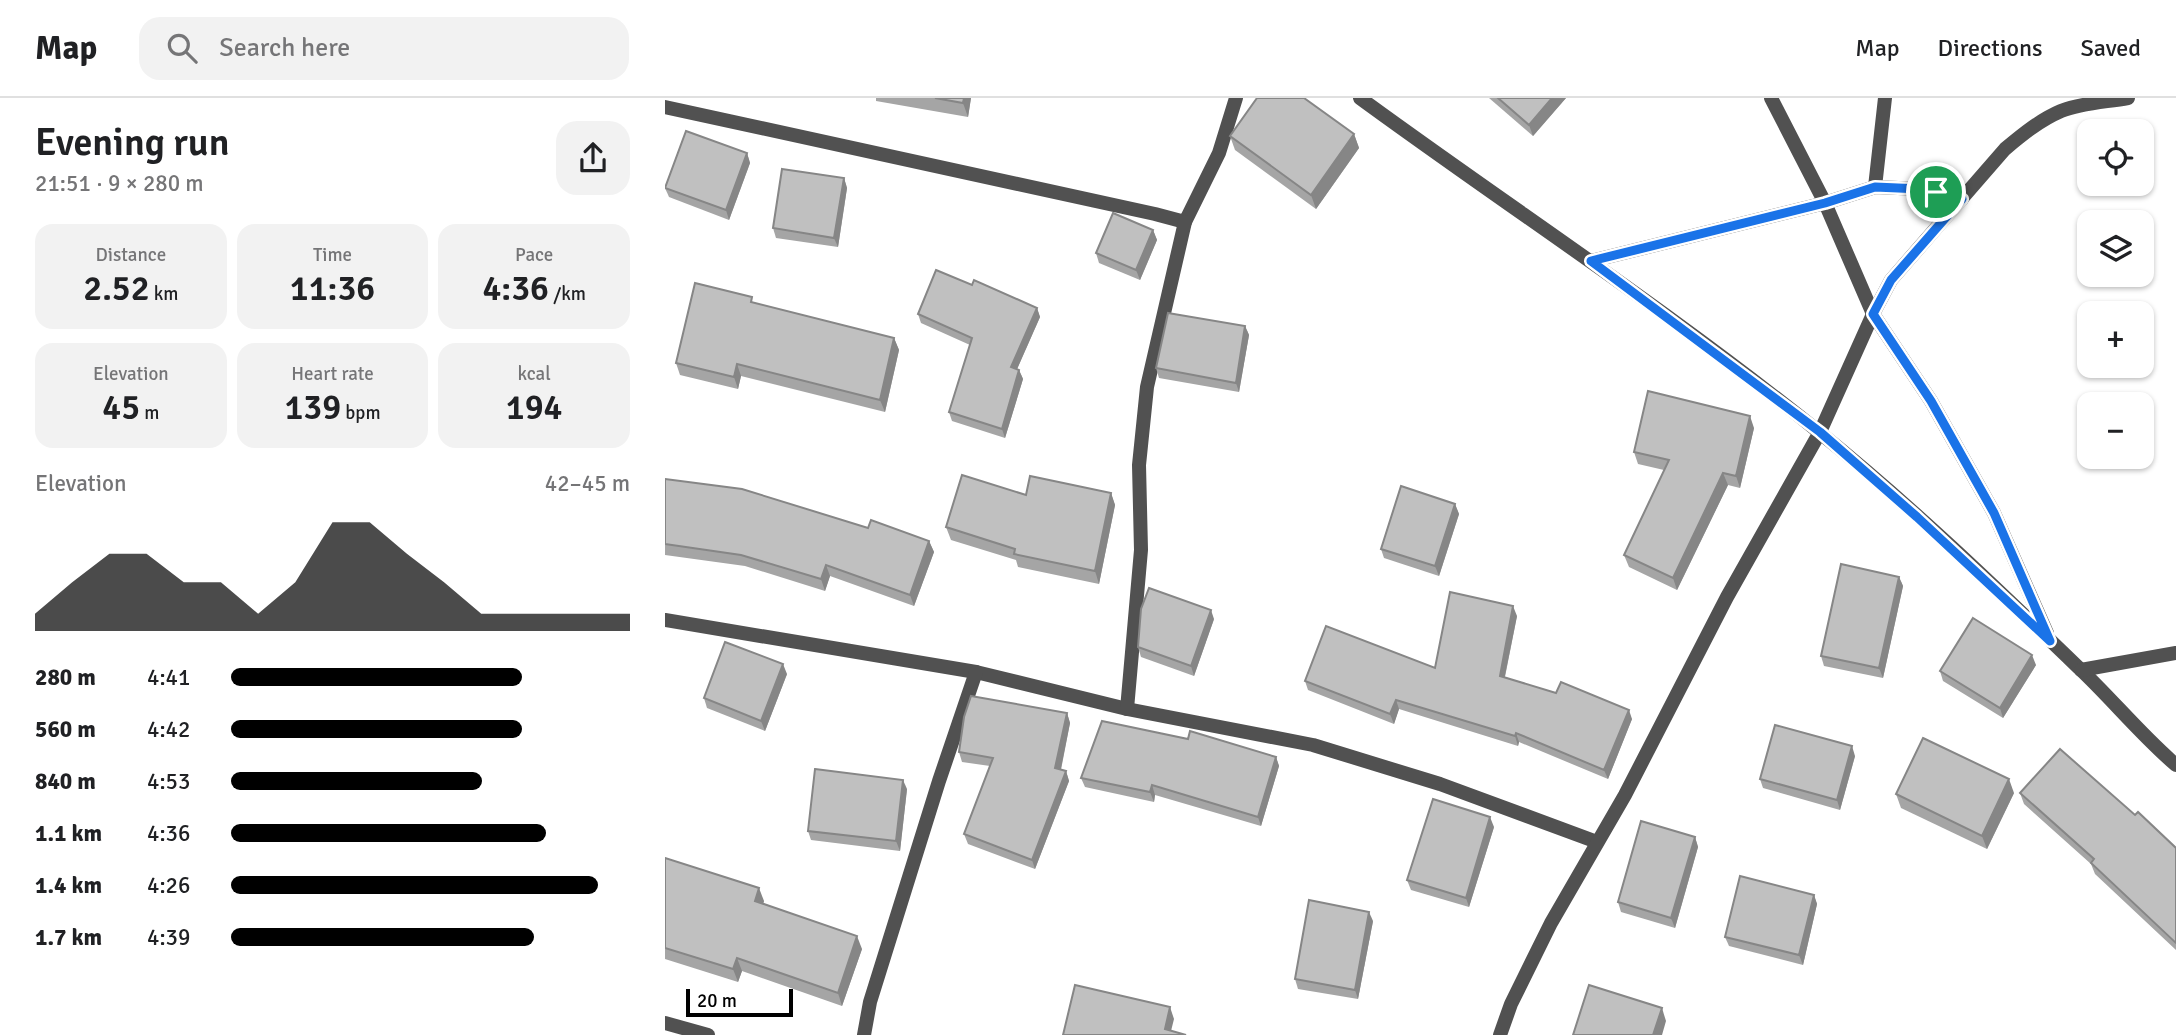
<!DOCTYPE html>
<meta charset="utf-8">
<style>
body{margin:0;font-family:Signika,sans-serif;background:#f2f2f2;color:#202124;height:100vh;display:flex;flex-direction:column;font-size:26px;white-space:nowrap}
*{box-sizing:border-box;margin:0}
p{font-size:23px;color:#757577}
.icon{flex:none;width:38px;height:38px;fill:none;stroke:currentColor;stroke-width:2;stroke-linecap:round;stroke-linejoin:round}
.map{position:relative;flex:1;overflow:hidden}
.side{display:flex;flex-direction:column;background:#fff;width:665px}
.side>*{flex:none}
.controls{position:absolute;left:1412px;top:21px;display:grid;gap:14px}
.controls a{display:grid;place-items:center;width:77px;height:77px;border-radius:14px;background:#fff;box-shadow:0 2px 5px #0004;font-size:35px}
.scale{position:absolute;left:21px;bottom:18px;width:107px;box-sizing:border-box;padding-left:7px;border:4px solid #000;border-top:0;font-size:19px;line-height:24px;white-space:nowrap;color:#000;-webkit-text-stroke:5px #fff;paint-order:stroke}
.pin{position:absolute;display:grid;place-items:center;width:60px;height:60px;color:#fff;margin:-30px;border:4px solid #fff;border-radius:50%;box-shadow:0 2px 7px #0007}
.round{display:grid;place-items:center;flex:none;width:74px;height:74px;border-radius:21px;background:#f2f2f2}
.summary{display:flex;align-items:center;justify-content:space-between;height:119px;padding:0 35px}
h1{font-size:38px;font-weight:600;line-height:52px}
.metrics{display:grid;grid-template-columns:repeat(3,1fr);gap:10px;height:119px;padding:7px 35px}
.metrics div{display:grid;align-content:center;border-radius:18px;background:#f2f2f2;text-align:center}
.metrics b{font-size:35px;font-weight:600}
.metrics small{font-size:19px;font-weight:400}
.metrics p{font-size:19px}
.chart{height:196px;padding:14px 35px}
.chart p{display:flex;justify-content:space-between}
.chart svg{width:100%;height:126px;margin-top:7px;fill:#000;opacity:.7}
ul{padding:0 35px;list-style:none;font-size:23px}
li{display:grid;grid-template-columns:112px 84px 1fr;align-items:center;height:52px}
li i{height:18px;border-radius:9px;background:#000}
header{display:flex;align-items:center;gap:42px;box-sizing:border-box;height:98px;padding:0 35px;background:#fff;border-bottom:2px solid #e0e0e0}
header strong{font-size:33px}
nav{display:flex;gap:38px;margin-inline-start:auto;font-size:24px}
.search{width:490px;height:63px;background:#f2f2f2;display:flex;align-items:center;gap:18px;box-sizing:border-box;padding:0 24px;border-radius:21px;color:#757577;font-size:26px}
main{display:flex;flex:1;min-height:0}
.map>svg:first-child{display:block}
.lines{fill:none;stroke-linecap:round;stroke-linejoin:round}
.minor{stroke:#515151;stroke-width:14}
.wall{fill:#a5a5a5}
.shaded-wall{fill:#868686}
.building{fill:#c0c0c0;stroke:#868686;stroke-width:2}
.route-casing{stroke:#fff;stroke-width:14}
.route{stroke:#1a73e8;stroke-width:9}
</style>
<header>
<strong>Map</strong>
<div class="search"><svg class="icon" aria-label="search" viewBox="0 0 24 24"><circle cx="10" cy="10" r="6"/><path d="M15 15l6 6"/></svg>Search here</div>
<nav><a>Map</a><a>Directions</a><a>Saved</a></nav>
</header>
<main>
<section class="side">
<div class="summary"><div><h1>Evening run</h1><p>21:51 · 9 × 280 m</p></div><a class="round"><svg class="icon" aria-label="share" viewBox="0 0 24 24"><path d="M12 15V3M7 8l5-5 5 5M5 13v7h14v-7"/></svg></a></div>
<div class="metrics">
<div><p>Distance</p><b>2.52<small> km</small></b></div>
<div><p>Time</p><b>11:36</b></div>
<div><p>Pace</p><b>4:36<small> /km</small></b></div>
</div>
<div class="metrics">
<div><p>Elevation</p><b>45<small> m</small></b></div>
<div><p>Heart rate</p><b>139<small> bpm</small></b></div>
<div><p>kcal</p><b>194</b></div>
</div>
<div class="chart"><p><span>Elevation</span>42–45 m</p>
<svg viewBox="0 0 160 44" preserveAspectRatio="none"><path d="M0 44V38L10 27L20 17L30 17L40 27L50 27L60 38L70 27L80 6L90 6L100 17L110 27L120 38L130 38L140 38L150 38L160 38V44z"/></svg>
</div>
<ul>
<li><b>280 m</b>4:41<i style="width:73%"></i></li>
<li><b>560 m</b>4:42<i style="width:73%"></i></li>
<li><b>840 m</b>4:53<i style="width:63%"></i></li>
<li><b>1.1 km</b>4:36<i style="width:79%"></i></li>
<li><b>1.4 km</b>4:26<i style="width:92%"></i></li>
<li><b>1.7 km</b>4:39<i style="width:76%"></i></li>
</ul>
</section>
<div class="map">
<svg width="1511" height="937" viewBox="0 0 1511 937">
<rect width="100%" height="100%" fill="#fff"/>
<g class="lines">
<g class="minor">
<path d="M695 0C848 112 1007 215 1154 334 1245 407 1330 489 1414 570 1447 601 1476 637 1511 667"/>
<polyline points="1106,0 1160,105 1208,216 1266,303 1329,415 1382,535"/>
<polyline points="0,9 490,116 520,124 554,55 571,0"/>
<polyline points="1210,89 1220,0"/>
<polyline points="926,163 1160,105 1210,89 1256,91 1297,101"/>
<polyline points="0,522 311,574 462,611 648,647 775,686 932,744"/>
<polyline points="1416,572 1511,555"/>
<polyline points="462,611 476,452 474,367 482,289 520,124"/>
<polyline points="0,925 43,937"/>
<polyline points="199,937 205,904 274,683 311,574"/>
<path d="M835 937 846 906 886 825 960 697 1062 499 1155 334 1208 216 1226 182 1340 51C1358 36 1375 22 1396 13 1416 5 1441 4 1463 0"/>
</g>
</g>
<g class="wall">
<polygon points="211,0 306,0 303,19 211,3"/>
<polygon points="824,0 901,0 868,38"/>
<polygon points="689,36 694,50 651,111 570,52 565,38"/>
<polygon points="82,55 85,65 64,122 4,99 0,90"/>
<polygon points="179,80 182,90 173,149 111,140 108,130"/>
<polygon points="488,132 492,142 475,182 434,165 431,155"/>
<polygon points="307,187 372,210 375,219 352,271 354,272 358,281 340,340 287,323 284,314 305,247 256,225 253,216"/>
<polygon points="90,205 229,240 234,252 220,314 76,278 73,291 15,277 11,265"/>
<polygon points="580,228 584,237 574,294 494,280 491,270"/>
<polygon points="1089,330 1075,390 1063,387 1012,492 964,469 959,457 999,372 973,366 969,354"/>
<polygon points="0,381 203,430 264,443 269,454 249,508 165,478 160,493 80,468 0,457"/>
<polygon points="446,395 450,407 434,486 353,469 351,462 286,442 281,429 361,397"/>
<polygon points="790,406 794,416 774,478 719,460 716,451"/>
<polygon points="1234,479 1238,488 1218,580 1159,568 1156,558"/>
<polygon points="852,518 840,579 967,621 943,681 854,644 853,648 734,611 729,626 643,592 640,583 770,570"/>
<polygon points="549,521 529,578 476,559 473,549"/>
<polygon points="1371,567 1338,620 1278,583 1275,573"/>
<polygon points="122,576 100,633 42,610 39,600"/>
<polygon points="402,615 405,625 396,672 401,673 404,683 370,771 303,746 299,736 325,668 297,664 294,654"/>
<polygon points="523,641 611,659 614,668 596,728 490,697 489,704 420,689 416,680"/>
<polygon points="1190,658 1175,712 1098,690 1095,681"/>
<polygon points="242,691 235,753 146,742 143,733"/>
<polygon points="1349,695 1322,751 1236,710 1231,696"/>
<polygon points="1355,695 1470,717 1511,750 1511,852 1430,776 1426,766 1359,706"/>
<polygon points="829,729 804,809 746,792 742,782"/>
<polygon points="1030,739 1033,749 1010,830 956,814 953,804"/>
<polygon points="0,760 99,803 98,805 197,851 177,908 77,873 73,884 0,861"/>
<polygon points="1149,797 1152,806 1138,867 1064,848 1060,839"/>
<polygon points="708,823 693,901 633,891 630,881"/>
</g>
<g class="shaded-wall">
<polygon points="299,0 306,0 303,19 298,5"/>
<polygon points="887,0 901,0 868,38 864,27"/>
<polygon points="689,36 694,50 651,111 646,97"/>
<polygon points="82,55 85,65 64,122 61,112"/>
<polygon points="179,80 182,90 173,149 169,140"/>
<polygon points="488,132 492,142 475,182 471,172"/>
<polygon points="372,210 375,219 349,278 346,269"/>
<polygon points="580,228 584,237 574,294 571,285"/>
<polygon points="229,240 234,252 220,314 215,302"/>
<polygon points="72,266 76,278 73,291 69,279"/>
<polygon points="354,272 358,281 340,340 337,331"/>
<polygon points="1085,318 1089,330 1075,390 1071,378"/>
<polygon points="1058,375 1063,387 1012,492 1008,480"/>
<polygon points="446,395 450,407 434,486 430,473"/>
<polygon points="790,406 794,416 774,478 770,468"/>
<polygon points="264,443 269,454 249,508 245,497"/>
<polygon points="161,467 165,478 160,493 156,481"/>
<polygon points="1234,479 1238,488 1218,580 1214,570"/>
<polygon points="848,508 852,518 838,587 835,578"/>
<polygon points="546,512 549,521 529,578 526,568"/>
<polygon points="1367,557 1371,567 1338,620 1335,610"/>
<polygon points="118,566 122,576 100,633 96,623"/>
<polygon points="731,602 734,611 729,626 725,616"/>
<polygon points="964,612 967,621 943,681 939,672"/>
<polygon points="402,615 405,625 394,680 390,670"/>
<polygon points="851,635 854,644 853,648 850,638"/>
<polygon points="1187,648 1190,658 1175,712 1172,702"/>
<polygon points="611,659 614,668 596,728 593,719"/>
<polygon points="401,673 404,683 370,771 367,762"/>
<polygon points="1344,681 1349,695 1322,751 1317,738"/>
<polygon points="238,682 242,691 235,753 231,743"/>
<polygon points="487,687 490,697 489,704 485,694"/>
<polygon points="825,719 829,729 804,809 801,800"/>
<polygon points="1030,739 1033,749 1010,830 1006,820"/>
<polygon points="94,790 99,803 95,816 90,803"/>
<polygon points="1149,797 1152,806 1138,867 1134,857"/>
<polygon points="704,814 708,823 693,901 690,892"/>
<polygon points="192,838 197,851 177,908 173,895"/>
<polygon points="72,860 77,873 73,884 68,871"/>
<polygon points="505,909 509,921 505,937 500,931"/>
<polygon points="997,910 1001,923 997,937 988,937"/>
</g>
<g class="building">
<polygon points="270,0 299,0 298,5"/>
<polygon points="592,0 639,0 689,36 646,97 565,38"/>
<polygon points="833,0 887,0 864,27"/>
<polygon points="21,33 82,55 61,112 0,90"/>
<polygon points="117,71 179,80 169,140 108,130"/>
<polygon points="448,115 488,132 471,172 431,155"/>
<polygon points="271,172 307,187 309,182 372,210 346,269 354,272 337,331 284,314 307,240 253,216"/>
<polygon points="30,185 87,199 86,204 229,240 215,302 72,266 69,279 11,265"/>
<polygon points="503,215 580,228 571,285 491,270"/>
<polygon points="983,293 1085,318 1071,378 1058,375 1008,480 959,457 1004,362 969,354"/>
<polygon points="297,377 361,397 365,378 446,395 430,473 349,456 350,451 281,429"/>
<polygon points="0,381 77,391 203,430 206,422 264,443 245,497 161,467 156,481 76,457 0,446"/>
<polygon points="736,388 790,406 770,468 716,451"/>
<polygon points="1176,466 1234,479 1214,570 1156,558"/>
<polygon points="484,490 546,512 526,568 473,549 476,511"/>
<polygon points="785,494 848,508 835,578 891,595 896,584 964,612 939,672 851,635 850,638 731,602 725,616 640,583 661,528 770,570"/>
<polygon points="1308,520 1367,557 1335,610 1275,573"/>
<polygon points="60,544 118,566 96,623 39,600"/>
<polygon points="306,598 402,615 390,670 401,673 367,762 299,736 328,660 294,654 299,619"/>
<polygon points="437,623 523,641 525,633 611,659 593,719 487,687 485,694 416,680"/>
<polygon points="1110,627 1187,648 1172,702 1095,681"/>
<polygon points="1258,640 1344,681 1317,738 1231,696"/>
<polygon points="1395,651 1470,717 1473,714 1511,750 1511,845 1426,765 1429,761 1355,695"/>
<polygon points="150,671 238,682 231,743 143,733"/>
<polygon points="768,701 825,719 801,800 742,782"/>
<polygon points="976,723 1030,739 1006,820 953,804"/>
<polygon points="0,760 94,790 90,803 192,838 173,895 72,860 68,871 0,850"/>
<polygon points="1075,778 1149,797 1134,857 1060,839"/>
<polygon points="644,802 704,814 690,892 630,881"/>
<polygon points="410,887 505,909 500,931 521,937 398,937"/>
<polygon points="924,887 997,910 988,937 908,937"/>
</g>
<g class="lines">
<g class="route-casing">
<polygon id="route" points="1210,89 1256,91 1297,101 1226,182 1208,216 1266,303 1329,415 1385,543 1252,419 1155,334 926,163 1160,105"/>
</g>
<use href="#route" class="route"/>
</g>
</svg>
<div class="controls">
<a><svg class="icon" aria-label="locate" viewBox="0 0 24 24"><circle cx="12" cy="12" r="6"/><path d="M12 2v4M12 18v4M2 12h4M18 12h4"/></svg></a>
<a><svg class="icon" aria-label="layers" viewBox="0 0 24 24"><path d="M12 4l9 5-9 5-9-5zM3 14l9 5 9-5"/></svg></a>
<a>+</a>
<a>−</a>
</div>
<div class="scale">20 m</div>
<div class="pin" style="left:1271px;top:94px;background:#1e9e55"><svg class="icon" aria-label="arrive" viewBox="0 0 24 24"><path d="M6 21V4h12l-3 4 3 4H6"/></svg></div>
</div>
</main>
